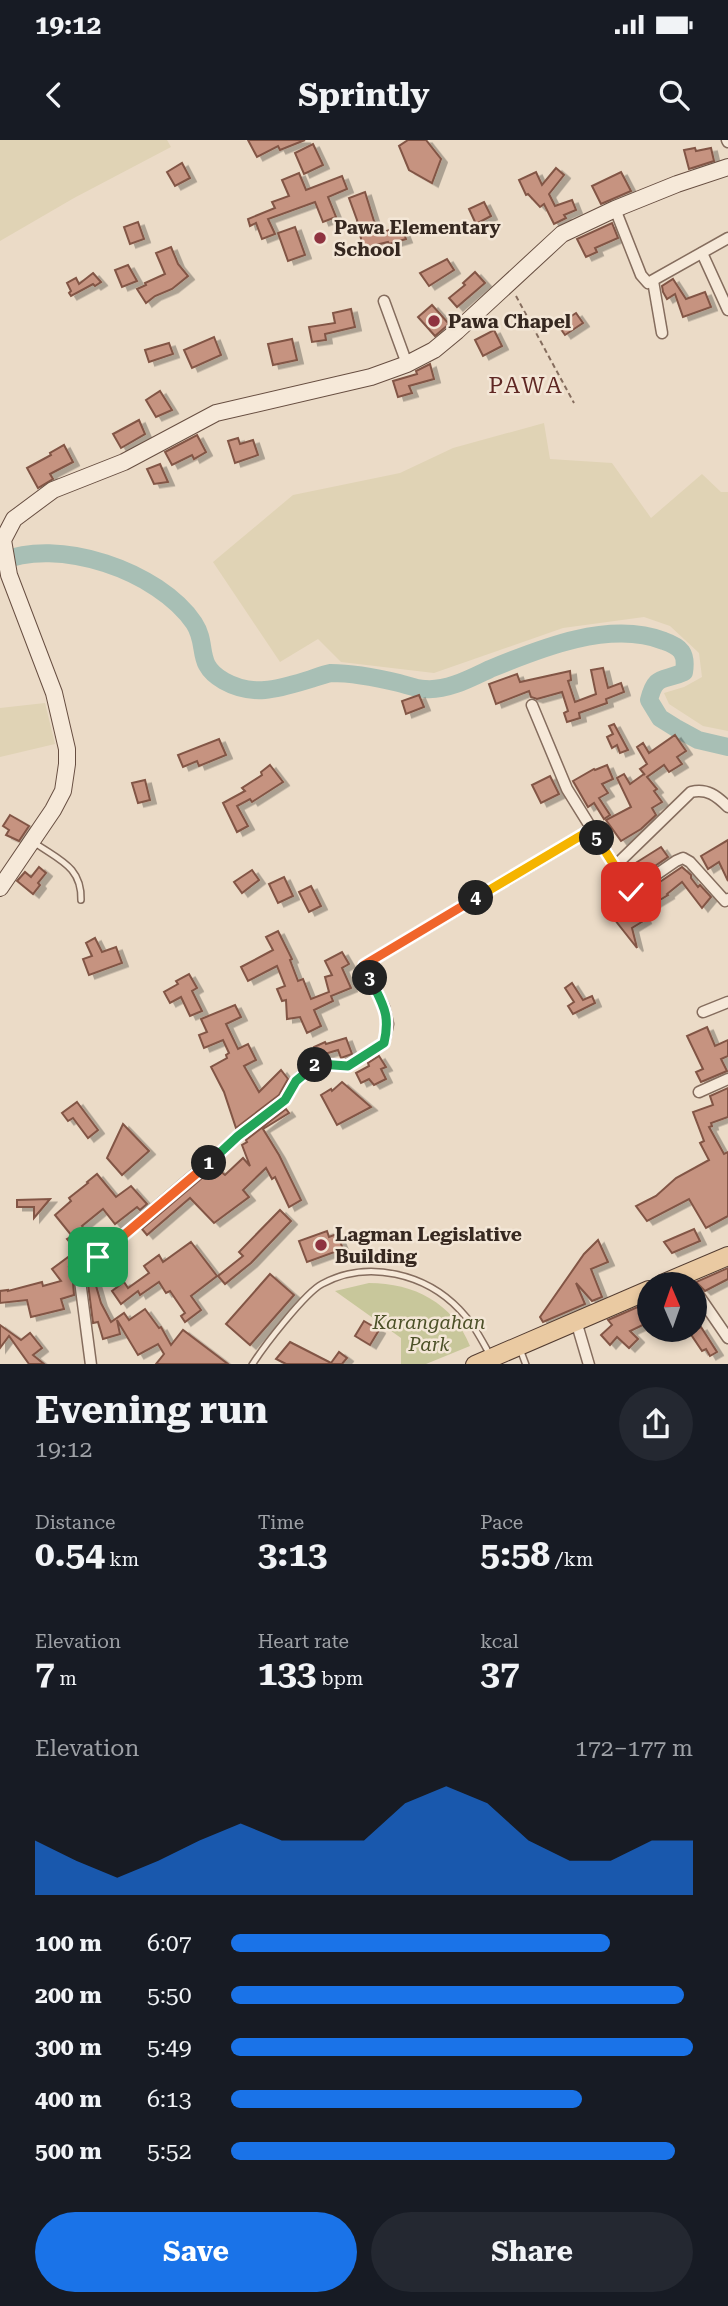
<!DOCTYPE html>
<meta charset="utf-8">
<style>
body{margin:0;font-family:"Roboto Serif",serif;background:#242831;color:#f1f3f6;height:100vh;display:flex;flex-direction:column;font-size:26px;white-space:nowrap}
*{box-sizing:border-box;margin:0}
p{font-size:23px;color:#9ea1a6}
.icon{flex:none;width:38px;height:38px;fill:none;stroke:currentColor;stroke-width:2;stroke-linecap:round;stroke-linejoin:round}
.map{position:relative;height:1224px;overflow:hidden}
.sheet{display:flex;flex-direction:column;background:#171b24;flex:1}
.sheet>*{flex:none}
.needle{width:46px;rotate:358deg}
.fabs{position:absolute;left:637px;top:1132px;display:grid;gap:14px}
.fabs a{display:grid;place-items:center;width:70px;height:70px;border-radius:50%;background:#171b24;box-shadow:0 4px 10px #0003;font-size:35px}
.pin{position:absolute;display:grid;place-items:center;width:60px;height:60px;color:#fff;margin:-30px;border-radius:14px;box-shadow:0 4px 10px #0006}
.km{position:absolute;width:35px;height:35px;margin:-18px;border-radius:50%;background:#222;color:#fff;font-size:19px;line-height:35px;text-align:center}
.round{display:grid;place-items:center;flex:none;width:74px;height:74px;border-radius:37px;background:#242831}
.headline{display:flex;align-items:center;justify-content:space-between;height:119px;padding:0 35px}
h1{font-size:38px;font-weight:700;line-height:52px}
.stats{display:grid;grid-template-columns:repeat(3,1fr);gap:10px;height:119px;padding:7px 35px}
.stats div{display:grid;align-content:center}
.stats b{font-size:35px;font-weight:700}
.stats small{font-size:19px;font-weight:400}
.stats p{font-size:19px}
.chart{height:196px;padding:14px 35px}
.chart p{display:flex;justify-content:space-between}
.chart svg{width:100%;height:126px;margin-top:7px;fill:#1a73e8;opacity:.7}
.button{display:flex;gap:14px;margin-top:auto;padding:14px 35px}
.button a{flex:1;height:80px;border-radius:42px;background:#1a73e8;color:#fff;font-size:28px;font-weight:700;line-height:80px;text-align:center}
.button a+a{background:#242831;color:#f1f3f6}
ul{padding:0 35px;list-style:none;font-size:23px}
li{display:grid;grid-template-columns:112px 84px 1fr;align-items:center;height:52px}
li i{height:18px;border-radius:9px;background:#1a73e8}
.status{display:flex;justify-content:space-between;align-items:center;height:49px;padding:0 35px;background:#171b24;direction:ltr}
.status svg{height:19px;fill:currentColor}
header{display:flex;justify-content:space-between;align-items:center;height:91px;padding:0 35px;background:#171b24;font-size:32px;font-weight:700}
.map>svg:first-child{display:block}
.farmland{fill:#e0d3b5}
.green{fill:#c8c79b}
.lines{fill:none;stroke-linecap:round;stroke-linejoin:round}
.river{stroke:#a8bfb5;stroke-width:18}
.building{fill:#c69380;stroke:#825545;stroke-width:2;filter:url(#shadow)}
.lane-casing{stroke:#856d5e;stroke-width:8}
.street-casing{stroke:#856d5e;stroke-width:13}
.secondary-casing{stroke:#674e41;stroke-width:18}
.primary-casing{stroke:#533c31;stroke-width:20}
.path{stroke:#856d5e;stroke-width:2;stroke-dasharray:5 3.5;stroke-linecap:butt}
.lane{stroke:#f6e9d9;stroke-width:5}
.street{stroke:#f6e9d9;stroke-width:10}
.secondary{stroke:#f6e9d9;stroke-width:16}
.primary{stroke:#eacaa2;stroke-width:18}
.split-1-casing{stroke:#fff;stroke-width:14}
.split-2-casing{stroke:#fff;stroke-width:14}
.split-3-casing{stroke:#fff;stroke-width:14}
.split-4-casing{stroke:#fff;stroke-width:14}
.split-5-casing{stroke:#fff;stroke-width:14}
.split-6-casing{stroke:#fff;stroke-width:14}
.split-1{stroke:#f0652b;stroke-width:9}
.split-2{stroke:#22a559;stroke-width:9}
.split-3{stroke:#22a559;stroke-width:9}
.split-4{stroke:#f0652b;stroke-width:9}
.split-5{stroke:#f5b400;stroke-width:9}
.split-6{stroke:#f5b400;stroke-width:9}
.poi-dot{fill:#8f3340;stroke:#f3e6d6;stroke-width:2.5}
.labels{text-anchor:middle;stroke-width:5;stroke-linejoin:round;paint-order:stroke}
.poi-label{font-size:19px;font-weight:bold;fill:#362820;stroke:#f3e6d6;text-anchor:start}
.park-label{font-size:19px;font-style:italic;fill:#4c5128;stroke:#f3e6d6}
.quarter-label{font-size:23px;letter-spacing:2px;fill:#5f2723;stroke:#f3e6d6}
</style>
<div class="status"><b>19:12</b><svg viewBox="0 0 49 12"><path d="M0 12V9h3v3zM5 12V6h3v6zM10 12V3h3v9zM15 12V0h3v12zM26 1h20v11H26zM47 4h2v5h-2z"/></svg></div>
<header><svg class="icon" aria-label="back" viewBox="0 0 24 24"><path d="M15 5l-7 7 7 7"/></svg>Sprintly<svg class="icon" aria-label="search" viewBox="0 0 24 24"><circle cx="10" cy="10" r="6"/><path d="M15 15l6 6"/></svg></header>
<div class="map">
<svg width="728" height="1225" viewBox="0 0 728 1225">
<defs>
<filter id="shadow"><feDropShadow dx="6" dy="3.5" stdDeviation="0" flood-color="#0004"/></filter>
</defs>
<rect width="100%" height="100%" fill="#ebdbc7"/>
<g class="farmland">
<polygon points="0,0 167,0 171,7 74,58 0,101"/>
<polygon points="544,283 550,319 612,323 651,378 702,334 721,352 728,352 728,591 703,586 669,564 664,553 684,547 702,537 699,513 670,486 644,477 563,488 434,533 341,522 318,499 280,522 213,422 293,355 400,333 453,308"/>
<polygon points="45,563 55,604 0,617 0,568"/>
</g>
<path class="green" d="M369 1143C414 1143 453 1163 470 1206L426 1224H401V1198L335 1151Z"/>
<g class="lines">
<path class="river" d="M0 422C57 396 159 431 194 483 209 506 194 524 224 541 254 558 281 548 311 539 317 537 325 534 331 533 354 533 378 538 399 543 407 545 417 549 425 549 447 551 471 538 490 529 541 508 610 480 664 501 681 507 687 513 684 532 663 542 656 533 649 560L660 578 676 588 698 600 728 607"/>
</g>
<g class="building">
<polygon points="248,0 305,0 280,10 278,6 257,17"/>
<polygon points="408,0 426,0 441,19 432,43 409,30 399,6"/>
<polygon points="313,4 323,25 304,34 295,13"/>
<polygon points="695,8 696,11 711,8 714,21 689,29 684,10"/>
<polygon points="182,23 190,38 175,46 167,32"/>
<polygon points="556,28 564,35 549,54 555,66 572,60 576,70 564,75 566,78 554,84 544,64 540,67 528,54 526,55 519,40 536,32 542,45"/>
<polygon points="621,32 631,51 601,64 592,46"/>
<polygon points="299,33 306,50 342,36 347,49 328,57 336,77 323,82 315,62 268,79 275,94 262,99 256,83 250,86 248,79 275,68 272,62 289,56 282,40"/>
<polygon points="365,52 378,94 401,86 406,99 389,104 388,102 363,108 357,80 349,58"/>
<polygon points="484,62 491,76 476,84 469,69"/>
<polygon points="138,82 144,99 130,104 124,87"/>
<polygon points="612,83 618,98 595,108 597,112 586,117 577,99"/>
<polygon points="295,87 305,115 288,121 278,93"/>
<polygon points="171,107 178,124 188,136 172,149 155,156 146,163 137,149 146,145 145,143 165,134 156,113"/>
<polygon points="447,119 454,130 429,146 420,133"/>
<polygon points="128,125 137,141 122,147 115,130"/>
<polygon points="475,132 485,143 457,167 449,158 465,145 463,143"/>
<polygon points="93,133 101,142 95,146 93,144 71,156 69,153 71,151 67,143 76,138 79,144"/>
<polygon points="673,139 686,159 705,152 711,167 683,177 675,154 667,159 663,152 662,146"/>
<polygon points="432,165 449,184 435,196 418,177"/>
<polygon points="351,169 355,187 325,194 326,200 312,202 309,187 335,183 333,173"/>
<polygon points="576,173 583,183 565,195 558,185"/>
<polygon points="494,190 502,206 483,216 475,200"/>
<polygon points="214,197 221,215 192,228 184,210"/>
<polygon points="292,199 297,220 273,225 268,204"/>
<polygon points="169,203 173,214 149,222 145,210"/>
<polygon points="430,224 434,239 409,246 412,253 398,257 393,241 417,234 416,231"/>
<polygon points="160,251 172,270 156,277 146,260"/>
<polygon points="139,280 145,294 121,308 113,294"/>
<polygon points="197,295 206,312 194,319 192,315 172,325 165,312"/>
<polygon points="238,298 240,304 253,300 258,315 235,323 228,301"/>
<polygon points="64,305 73,322 50,334 53,339 38,348 27,328 51,315 50,313"/>
<polygon points="160,324 168,342 154,344 147,329"/>
<polygon points="603,528 608,548 621,543 624,552 606,559 607,563 579,573 580,578 567,582 564,573 568,571 562,552 537,559 531,557 529,551 496,564 489,544 517,534 520,542 570,531 571,540 568,541 575,562 596,554 591,530"/>
<polygon points="419,555 424,567 406,574 402,561"/>
<polygon points="614,584 628,610 620,613 617,605 612,608 607,597 613,594 609,586"/>
<polygon points="675,595 686,611 677,617 682,624 669,632 664,625 647,637 657,649 654,651 662,662 652,668 656,675 641,689 621,701 606,680 631,667 617,638 624,634 630,644 644,634 645,635 640,629 647,624 637,607 643,603 649,613"/>
<polygon points="219,599 226,615 199,626 197,621 183,627 178,615"/>
<polygon points="270,625 283,642 252,662 250,659 237,666 248,686 237,692 223,663 245,651 242,648 262,635 261,632"/>
<polygon points="607,625 613,639 602,644 608,653 599,658 610,675 604,679 594,663 588,667 573,641 594,629 595,630"/>
<polygon points="550,636 559,654 541,663 532,645"/>
<polygon points="145,640 150,660 138,663 132,643"/>
<polygon points="10,675 29,686 19,701 6,695 9,690 3,686"/>
<polygon points="728,700 728,741 719,722 708,729 701,716"/>
<polygon points="661,707 668,717 633,741 626,729"/>
<polygon points="39,727 46,733 38,743 40,745 33,754 17,741 25,732 31,737"/>
<polygon points="682,727 691,735 691,738 698,747 700,745 711,757 702,768 682,742 667,754 668,755 640,772 645,780 632,788 637,808 611,775"/>
<polygon points="252,730 259,740 242,753 234,742"/>
<polygon points="284,737 293,756 278,763 269,744"/>
<polygon points="311,746 321,766 309,772 299,752"/>
<polygon points="278,791 292,819 290,820 298,841 303,839 311,859 329,852 325,837 332,835 325,821 342,812 349,824 342,828 351,848 331,856 333,861 314,870 321,886 307,893 300,877 287,879 286,860 282,861 277,849 285,846 277,826 248,841 241,827 273,810 266,797"/>
<polygon points="95,798 102,812 116,807 122,823 89,835 83,819 92,816 86,803"/>
<polygon points="189,834 197,848 192,851 202,871 190,876 181,857 170,863 164,852 178,844 176,841"/>
<polygon points="572,843 583,860 592,856 595,863 573,874 568,866 574,862 565,848"/>
<polygon points="235,865 241,877 226,884 238,909 248,904 256,920 244,926 259,952 281,930 288,939 279,955 236,988 224,952 211,927 227,918 226,915 229,913 223,900 204,908 199,895 207,892 201,879"/>
<polygon points="707,887 715,906 728,900 728,916 721,919 727,931 701,942 696,932 703,929 687,896"/>
<polygon points="346,898 352,914 341,918 338,910 318,916 314,907 325,902 326,904"/>
<polygon points="379,916 386,927 381,929 386,939 374,945 369,939 361,943 356,933 369,926 368,923"/>
<polygon points="342,942 371,967 337,985 321,955 331,949 332,951"/>
<polygon points="728,948 728,977 711,983 712,986 709,987 724,1014 728,1012 728,1076 706,1088 689,1059 647,1081 636,1066 656,1056 676,1038 709,1020 700,1003 704,1001 693,972 713,965 710,956"/>
<polygon points="77,962 98,990 88,998 73,978 68,981 62,973"/>
<polygon points="286,969 289,973 263,989 279,1015 301,1060 289,1067 275,1037 272,1039 266,1028 243,1050 249,1057 214,1083 190,1058 147,1095 142,1089 215,1027 225,1035 243,1018 250,1026 242,1005 247,1002 246,1000"/>
<polygon points="123,984 149,1011 122,1035 107,1018"/>
<polygon points="97,1034 116,1057 131,1046 147,1064 140,1070 137,1067 115,1084 103,1069 82,1086 96,1104 81,1116 67,1099 72,1096 55,1075 71,1061 69,1058 88,1043 87,1042"/>
<polygon points="50,1059 34,1078 34,1067 17,1067 17,1060"/>
<polygon points="280,1070 291,1081 251,1123 225,1144 218,1136 243,1116 239,1112"/>
<polygon points="694,1089 700,1101 672,1113 664,1102"/>
<polygon points="327,1091 329,1097 337,1094 343,1109 307,1122 299,1101"/>
<polygon points="598,1100 608,1122 591,1129 602,1157 592,1161 576,1143 585,1164 543,1182 540,1177 584,1114"/>
<polygon points="191,1102 217,1136 191,1156 201,1170 185,1182 181,1176 185,1173 170,1151 166,1153 159,1142 140,1155 138,1151 121,1164 112,1151 124,1142 128,1148 149,1133 144,1126 159,1115 163,1122"/>
<polygon points="75,1112 80,1119 69,1127 72,1131 74,1155 61,1159 64,1169 31,1177 27,1160 0,1163 0,1151 8,1150 8,1151 42,1142 43,1146 61,1141 52,1129"/>
<polygon points="728,1128 728,1139 705,1151 696,1142"/>
<polygon points="92,1132 101,1163 111,1182 124,1173 129,1180 145,1169 159,1188 161,1187 171,1205 183,1190 228,1224 156,1224 164,1214 158,1204 138,1215 117,1180 120,1194 103,1199 98,1182 93,1183 87,1136"/>
<polygon points="270,1134 294,1155 250,1205 226,1184"/>
<polygon points="649,1162 649,1182 630,1191 638,1199 629,1208 617,1197 610,1205 601,1195 612,1185 608,1180"/>
<polygon points="364,1181 379,1190 370,1205 355,1196"/>
<polygon points="0,1185 21,1200 30,1193 42,1208 33,1215 44,1224 29,1224 9,1196 0,1208"/>
<polygon points="701,1187 717,1212 710,1216 706,1209 702,1211 690,1193"/>
<polygon points="290,1202 331,1223 339,1212 347,1218 342,1224 286,1224 276,1219"/>
</g>
<g class="lines">
<g class="lane-casing">
<g id="lane">
<path d="M35 703C59 720 82 727 81 760"/>
<polyline points="520,1209 526,1225"/>
<path d="M252 1225C264 1206 305 1153 322 1144 368 1119 426 1134 460 1170 473 1183 481 1199 490 1215"/>
</g>
</g>
<g class="street-casing">
<g id="street">
<polyline points="727,0 728,2"/>
<polyline points="615,69 641,135 648,143 728,98"/>
<polyline points="702,113 728,170"/>
<polyline points="653,141 662,193"/>
<polyline points="384,161 407,224"/>
<polyline points="532,565 567,649 631,752 676,721 683,718 690,722 725,761 728,759"/>
<path d="M615 726 691 652C707 648 717 656 728 667"/>
<polyline points="703,872 728,862"/>
<polyline points="699,952 728,939"/>
<polyline points="695,1150 728,1198"/>
<polyline points="576,1181 589,1225"/>
<polyline points="91,1225 79,1133 214,1018 238,996 285,960 296,941 311,927 319,924 348,926 384,903 388,884 384,867 364,825 592,689"/>
</g>
</g>
<g class="secondary-casing">
<polyline id="secondary" points="0,748 53,670 63,651 67,624 67,609 54,553 9,435 3,400 14,379 53,350 124,322 216,273 371,237 407,224 434,210 457,191 562,94 615,69 677,44 728,27"/>
</g>
<g class="primary-casing">
<g id="primary">
<polyline points="662,1144 728,1116"/>
<polyline points="475,1225 649,1150"/>
</g>
</g>
<polyline class="path" points="516,156 574,263"/>
<use href="#lane" class="lane"/>
<use href="#street" class="street"/>
<use href="#secondary" class="secondary"/>
<use href="#primary" class="primary"/>
</g>
<g class="lines">
<g class="split-1-casing">
<polyline id="split-1" points="98,1117 209,1023"/>
</g>
<g class="split-2-casing">
<polyline id="split-2" points="209,1023 238,996 285,960 296,941 315,925"/>
</g>
<g class="split-3-casing">
<path id="split-3" d="M315 925 319 924 348 926 384 903C391 873 382 864 370 838"/>
</g>
<g class="split-4-casing">
<polyline id="split-4" points="370,838 364,825 476,758"/>
</g>
<g class="split-5-casing">
<polyline id="split-5" points="476,758 592,689 597,698"/>
</g>
<g class="split-6-casing">
<polyline id="split-6" points="597,698 631,752"/>
</g>
<use href="#split-1" class="split-1"/>
<use href="#split-2" class="split-2"/>
<use href="#split-3" class="split-3"/>
<use href="#split-4" class="split-4"/>
<use href="#split-5" class="split-5"/>
<use href="#split-6" class="split-6"/>
</g>
<g class="poi-dot">
<circle cx="320" cy="98" r="7"/>
<circle cx="434" cy="181" r="7"/>
<circle cx="321" cy="1105" r="7"/>
</g>
<g class="labels">
<g class="poi-label">
<text x="334" y="94">Pawa Elementary<tspan x="334" dy="22">School</tspan></text>
<text x="448" y="188">Pawa Chapel</text>
<text x="335" y="1101">Lagman Legislative<tspan x="335" dy="22">Building</tspan></text>
</g>
<g class="park-label">
<text x="429" y="1189">Karangahan<tspan x="429" dy="22">Park</tspan></text>
</g>
<g class="quarter-label">
<text x="526" y="253">PAWA</text>
</g>
</g>
</svg>
<div class="fabs">
<a><svg class="needle" viewBox="-14 -14 28 28"><path d="M0-13l5 13h-10z" fill="#e53935"/><path d="M0 13l5-13h-10z" fill="#9ea1a6"/></svg></a>
</div>
<div class="pin" style="left:98px;top:1117px;background:#1e9e55"><svg class="icon" aria-label="arrive" viewBox="0 0 24 24"><path d="M6 21V4h12l-3 4 3 4H6"/></svg></div>
<div class="pin" style="left:631px;top:752px;background:#d93025"><svg class="icon" aria-label="check" viewBox="0 0 24 24"><path d="M5 12l5 5 9-10"/></svg></div>
<b class="km" style="left:209px;top:1023px">1</b>
<b class="km" style="left:315px;top:925px">2</b>
<b class="km" style="left:370px;top:838px">3</b>
<b class="km" style="left:476px;top:758px">4</b>
<b class="km" style="left:597px;top:698px">5</b>
</div>
<section class="sheet">
<div class="headline"><div><h1>Evening run</h1><p>19:12</p></div><a class="round"><svg class="icon" aria-label="share" viewBox="0 0 24 24"><path d="M12 15V3M7 8l5-5 5 5M5 13v7h14v-7"/></svg></a></div>
<div class="stats">
<div><p>Distance</p><b>0.54<small> km</small></b></div>
<div><p>Time</p><b>3:13</b></div>
<div><p>Pace</p><b>5:58<small> /km</small></b></div>
</div>
<div class="stats">
<div><p>Elevation</p><b>7<small> m</small></b></div>
<div><p>Heart rate</p><b>133<small> bpm</small></b></div>
<div><p>kcal</p><b>37</b></div>
</div>
<div class="chart"><p><span>Elevation</span>172–177 m</p>
<svg viewBox="0 0 160 44" preserveAspectRatio="none"><path d="M0 44V25L10 32L20 38L30 32L40 25L50 19L60 25L70 25L80 25L90 12L100 6L110 12L120 25L130 32L140 32L150 25L160 25V44z"/></svg>
</div>
<ul>
<li><b>100 m</b>6:07<i style="width:82%"></i></li>
<li><b>200 m</b>5:50<i style="width:98%"></i></li>
<li><b>300 m</b>5:49<i style="width:100%"></i></li>
<li><b>400 m</b>6:13<i style="width:76%"></i></li>
<li><b>500 m</b>5:52<i style="width:96%"></i></li>
</ul>
<div class="button"><a>Save</a><a>Share</a></div>
</section>
